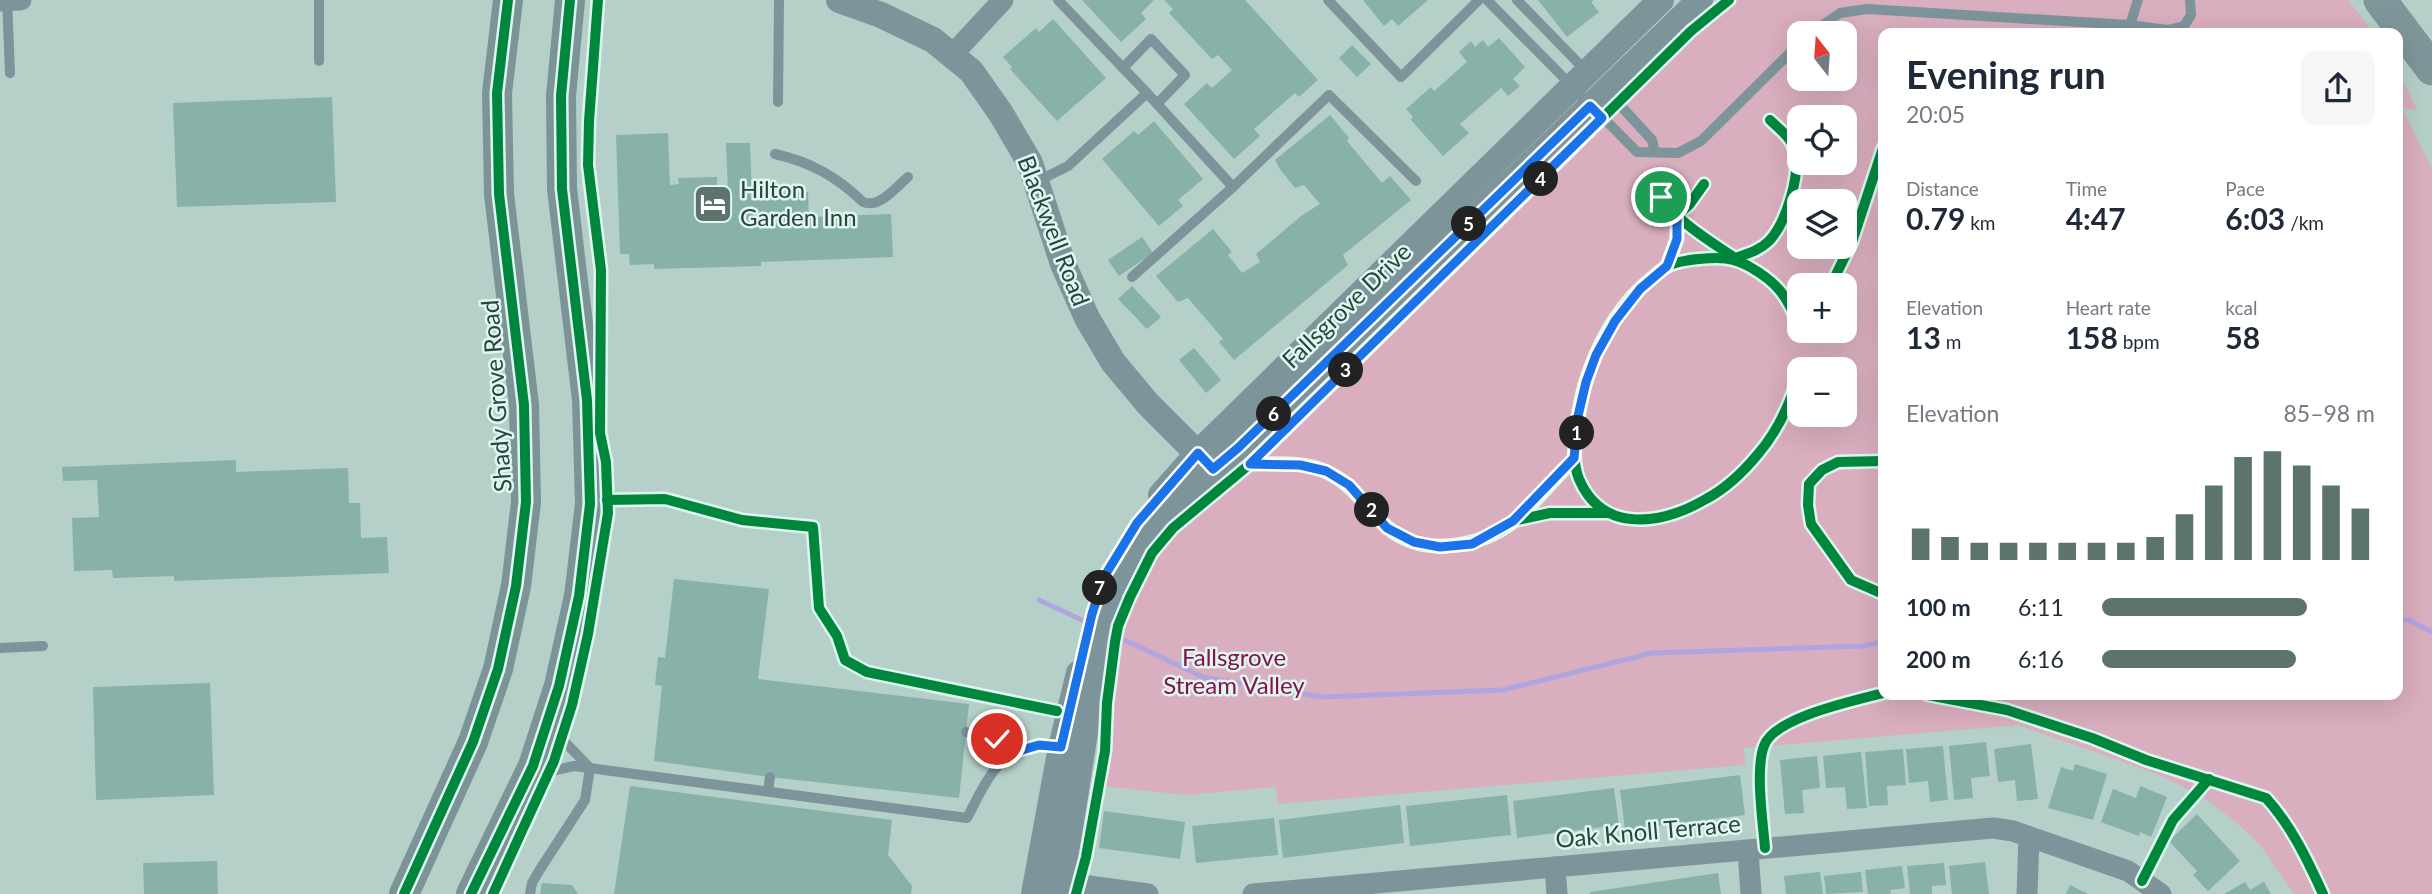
<!DOCTYPE html>
<meta charset="utf-8">
<style>
body{margin:0;font-family:Lato,sans-serif;background:#f6f6f7;color:#1f2937;height:100vh;display:flex;flex-direction:column;font-size:26px;white-space:nowrap}
*{box-sizing:border-box;margin:0}
p{font-size:23px;color:#747a83}
.icon{flex:none;width:38px;height:38px;fill:none;stroke:currentColor;stroke-width:2;stroke-linecap:round;stroke-linejoin:round}
.map{position:relative;flex:1;overflow:hidden}
.details{position:absolute;left:1878px;top:28px;width:525px;height:672px;display:flex;flex-direction:column;background:#fff;border-radius:14px;box-shadow:0 7px 28px #0002}
.details>*{flex:none}
.needle{width:46px;rotate:343deg}
.fabs{position:absolute;left:1787px;top:21px;display:grid;gap:14px}
.fabs a{display:grid;place-items:center;width:70px;height:70px;border-radius:14px;background:#fff;box-shadow:0 7px 28px #0002;font-size:35px}
.pin{position:absolute;display:grid;place-items:center;width:60px;height:60px;color:#fff;margin:-30px;border:4px solid #fff;border-radius:50%;box-shadow:0 2px 7px #0007}
.km{position:absolute;width:35px;height:35px;margin:-18px;border-radius:50%;background:#222;color:#fff;font-size:19px;line-height:35px;text-align:center}
.round{display:grid;place-items:center;flex:none;width:74px;height:74px;border-radius:14px;background:#f6f6f7}
.summary{display:flex;align-items:center;justify-content:space-between;height:119px;padding:0 28px}
h1{font-size:38px;font-weight:700;line-height:52px}
.stats{display:grid;grid-template-columns:repeat(3,1fr);gap:10px;height:119px;padding:7px 28px}
.stats div{display:grid;align-content:center}
.stats b{font-size:30px;font-weight:700}
.stats small{font-size:19px;font-weight:400}
.stats p{font-size:19px}
.chart{height:196px;padding:14px 28px}
.chart p{display:flex;justify-content:space-between}
.chart svg{width:100%;height:126px;margin-top:7px;stroke:#5d746e;stroke-width:6}
ul{padding:0 28px;list-style:none;font-size:23px}
li{display:grid;grid-template-columns:112px 84px 1fr;align-items:center;height:52px}
li i{height:18px;border-radius:9px;background:#5d746e}
.map>svg:first-child{display:block}
.green{fill:#d9aebf;fill-rule:evenodd}
.lines{fill:none;stroke-linecap:round;stroke-linejoin:round}
.stream{stroke:#b1a5df;stroke-width:5}
.building{fill:#88b1a9}
.service{stroke:#7d949b;stroke-width:10}
.minor{stroke:#7d949b;stroke-width:21}
.tertiary{stroke:#7d949b;stroke-width:26}
.secondary{stroke:#7c9397;stroke-width:30}
.primary{stroke:#7f9599;stroke-width:33}
.cycleway-casing{stroke:#def7f0;stroke-width:15}
.cycleway{stroke:#00873e;stroke-width:10}
.route-casing{stroke:#fff;stroke-width:14}
.route{stroke:#1a73e8;stroke-width:9}
.labels{text-anchor:middle;stroke-width:5;stroke-linejoin:round;paint-order:stroke}
.poi-label{font-size:24px;fill:#2d423d;stroke:#def7f0;text-anchor:start}
.street-label{font-size:24px;fill:#2d423d;stroke:#def7f0}
.park-label{font-size:24px;fill:#88124b;stroke:#def7f0}
</style>
<div class="map">
<svg width="2432" height="894" viewBox="0 0 2432 894">
<rect width="100%" height="100%" fill="#b5d0c9"/>
<path class="green" d="M1738 0H2348L2374 33H1883V695H2398V71L2418 111 2402 108 2432 169V894H2294L2260 845 2236 822 2203 797 2157 774 2018 725 1744 748 1745 765 1278 804 1276 787 1186 795 1102 786C1117 695 1103 610 1172 534 1191 513 1216 498 1238 480L1697 32ZM1799 33H1844V79H1799ZM1799 117H1844V163H1799ZM1799 201H1844V247H1799ZM1799 285H1844V331H1799ZM1799 369H1844V415H1799Z"/>
<g class="lines">
<g class="stream">
<polyline points="1039,600 1097,627"/>
<polyline points="2398,619 2409,620 2432,632"/>
<polyline points="1112,634 1203,677 1323,697 1502,690 1652,653 1863,646 1883,642"/>
<polyline points="2085,695 2129,698 2132,695"/>
</g>
</g>
<g class="building">
<polygon points="1082,0 1154,0 1141,13 1146,19 1121,42"/>
<polygon points="1164,0 1245,0 1318,80 1299,97 1295,93 1254,129 1260,136 1234,159 1184,104 1207,83 1212,88 1232,70 1218,55 1212,59 1169,13 1173,9"/>
<polygon points="1363,0 1428,0 1398,26 1392,19 1384,26"/>
<polygon points="1538,0 1594,0 1591,2 1599,12 1567,37"/>
<polygon points="1053,19 1106,78 1057,121 1010,69 1012,67 1003,57 1036,28 1039,32"/>
<polygon points="1499,38 1525,67 1513,79 1520,86 1508,96 1501,88 1460,124 1469,133 1443,156 1411,120 1413,117 1406,109 1431,87 1434,91 1467,62 1459,52 1471,41 1475,47 1483,40 1488,47"/>
<polygon points="1352,45 1371,64 1357,77 1339,58"/>
<polygon points="332,97 336,202 177,207 173,103"/>
<polygon points="1330,115 1349,138 1347,141 1382,183 1390,176 1411,200 1343,255 1348,265 1234,360 1219,342 1223,339 1188,298 1178,302 1156,276 1213,229 1232,252 1228,255 1242,273 1260,262 1256,254 1301,216 1320,204 1304,185 1295,188 1279,168 1275,160"/>
<polygon points="1154,121 1203,179 1178,200 1183,206 1159,226 1102,159 1134,131 1138,135"/>
<polygon points="668,133 670,185 679,184 678,178 717,177 717,193 728,193 726,143 750,143 752,194 808,192 809,217 891,214 893,257 761,262 761,266 654,269 654,264 630,265 629,254 620,254 616,135"/>
<polygon points="1142,237 1153,253 1119,276 1108,260"/>
<polygon points="1132,286 1161,317 1147,329 1118,299"/>
<polygon points="1194,348 1221,380 1206,393 1179,360"/>
<polygon points="236,460 236,472 348,468 349,503 360,503 361,538 387,537 389,573 174,581 174,576 113,578 112,570 74,571 72,518 99,517 97,480 63,481 62,467"/>
<polygon points="674,579 769,589 758,679 969,704 959,798 770,777 654,761 662,686 655,685 658,657 665,658"/>
<polygon points="210,683 214,795 96,800 93,687"/>
<polygon points="1986,742 1990,776 1971,778 1973,798 1954,800 1949,746"/>
<polygon points="2031,744 2038,799 2017,801 2015,780 1998,782 1994,749"/>
<polygon points="1943,746 1948,800 1930,802 1928,781 1909,783 1906,749"/>
<polygon points="1903,749 1906,785 1887,786 1888,805 1869,806 1865,752"/>
<polygon points="1861,752 1867,808 1847,809 1845,787 1826,788 1823,756"/>
<polygon points="1817,756 1820,788 1802,790 1804,813 1785,814 1780,760"/>
<polygon points="2075,764 2107,774 2093,820 2048,808 2061,767 2073,771"/>
<polygon points="1740,775 1745,815 1625,830 1620,790"/>
<polygon points="630,786 892,820 888,855 912,886 911,894 614,894"/>
<polygon points="2140,786 2167,797 2151,837 2140,832 2139,836 2101,822 2113,789 2136,798"/>
<polygon points="1614,788 1619,825 1517,838 1513,801"/>
<polygon points="1507,795 1511,835 1410,846 1406,806"/>
<polygon points="1400,805 1404,843 1283,858 1279,820"/>
<polygon points="1104,811 1185,822 1180,859 1099,848"/>
<polygon points="2197,814 2240,861 2208,891 2193,875 2197,871 2169,841"/>
<polygon points="1274,818 1278,855 1196,863 1192,826"/>
<polygon points="217,861 218,894 144,894 143,863"/>
<polygon points="1985,862 1989,894 1952,894 1949,866"/>
<polygon points="1944,863 1946,885 1932,886 1932,894 1910,894 1907,866"/>
<polygon points="1902,866 1905,888 1890,890 1891,894 1868,894 1865,870"/>
<polygon points="1820,872 1823,894 1786,894 1784,876"/>
<polygon points="1861,872 1863,892 1826,894 1824,876"/>
<polygon points="1718,873 1721,894 1590,894 1590,892"/>
<polygon points="2245,882 2250,890 2264,882 2271,894 2224,894"/>
<polygon points="542,883 572,885 578,894 540,894"/>
<polygon points="2070,885 2088,894 2066,894"/>
</g>
<g class="lines">
<g class="service">
<polyline points="7,0 10,73"/>
<polyline points="319,0 319,61"/>
<polyline points="1058,0 1147,93"/>
<polyline points="1328,0 1401,77 1479,0"/>
<polyline points="1487,0 1637,152 1678,153 1701,141 1799,44"/>
<polyline points="1517,0 1588,73"/>
<polyline points="2130,25 2138,0"/>
<polyline points="1811,33 1840,13 1867,9 2130,25 2167,30 2184,26 2191,15 2190,0"/>
<polyline points="1123,68 1151,39 1185,75 1157,104"/>
<polyline points="1608,92 1652,140 1655,152"/>
<polyline points="778,102 779,0"/>
<path d="M775 154C811 162 837 177 863 202 879 209 896 187 908 177"/>
<polyline points="1036,182 1068,166 1147,93 1233,187"/>
<polyline points="1132,277 1233,187 1329,95 1416,181"/>
<polyline points="0,648 43,646"/>
<polyline points="553,721 561,738 590,768"/>
<polyline points="966,732 997,739 1012,753"/>
<path d="M533 775 574 766 967 818C991 772 1002 741 1061 747"/>
<polyline points="768,791 770,777"/>
<polyline points="530,894 532,883 539,871 585,800 590,768"/>
</g>
<g class="minor">
<polyline points="0,1 21,0"/>
<polyline points="952,55 1003,0"/>
<polyline points="1748,850 1751,894"/>
<polyline points="1555,867 1557,894"/>
<polyline points="1045,880 1148,894"/>
<polyline points="1253,894 1993,828 2013,831 2128,871 2161,894"/>
<polyline points="2027,894 2029,837"/>
</g>
<g class="tertiary">
<polyline points="839,0 881,15 933,40 971,71 1000,112 1030,163 1063,264 1087,318 1113,362 1148,404 1209,465"/>
<polyline points="1161,495 1198,453 1661,0"/>
<polyline points="1034,894 1061,747 1079,673"/>
<path d="M1059 894C1069 838 1077 782 1086 726 1096 660 1104 595 1143 540 1170 502 1204 477 1238 448L1700 0"/>
</g>
<g class="secondary">
<polyline points="404,894 473,742 498,669 516,586 526,502 524,405 499,194 497,93 508,0"/>
<polyline points="471,894 533,766 559,686 579,596 590,504 587,400 562,189 561,96 570,0"/>
</g>
<polyline class="primary" points="2380,0 2432,69"/>
<g class="cycleway-casing">
<g id="cycleway">
<path d="M1654 177C1656 210 1710 241 1735 258 1747 254 1759 251 1769 241 1786 223 1802 173 1794 149 1791 137 1778 128 1770 120"/>
<polyline points="1667,266 1677,239 1677,215 1689,205 1704,184"/>
<polyline points="1831,285 1852,242 1883,148"/>
<path d="M1799 326C1787 296 1778 283 1750 267 1733 257 1719 257 1699 259 1689 260 1678 261 1668 266 1662 269 1657 274 1651 279 1609 313 1582 373 1577 427 1575 444 1572 462 1579 479 1603 535 1663 524 1706 499 1725 489 1744 471 1758 454 1778 431 1790 404 1799 375"/>
<polyline points="1883,461 1838,462 1822,470 1809,484 1808,505 1811,524 1851,580 1883,594"/>
<path d="M1250 464C1276 464 1305 461 1329 473 1358 488 1364 507 1387 527 1421 558 1482 548 1515 520 1536 502 1554 478 1574 459"/>
<polyline points="607,500 665,499 742,520 813,527 819,608 837,636 845,660 867,672 1057,711"/>
<polyline points="1513,521 1550,513 1608,513"/>
<path d="M1928 695 2007 710 2092 738 2146 760 2266 798C2291 825 2308 861 2323 894"/>
<path d="M1765 848C1763 823 1755 769 1764 746 1774 717 1854 701 1883 693"/>
<polyline points="2142,881 2173,820 2209,779"/>
<polyline points="404,894 473,742 498,669 516,586 526,502 524,405 499,194 497,93 508,0"/>
<polyline points="471,894 533,766 559,686 579,596 590,504 587,400 562,189 561,96 570,0"/>
<polyline points="493,894 554,761 572,705 588,634 608,513 606,462 600,433 601,270 588,165 589,121 598,0"/>
<polyline points="1076,894 1086,857 1105,751 1107,703 1115,642 1118,626 1130,597 1152,553 1173,528 1250,464 1691,31 1729,0"/>
</g>
</g>
<use href="#cycleway" class="cycleway"/>
</g>
<g class="lines">
<g class="route-casing">
<polyline id="route" points="997,739 1012,753 1039,745 1061,747 1092,614 1104,577 1137,523 1198,453 1213,469 1238,448 1590,106 1602,118 1250,464 1300,465 1326,471 1349,485 1387,528 1414,542 1440,547 1472,544 1513,521 1574,458 1578,416 1586,382 1596,355 1615,321 1640,289 1667,266 1677,239 1677,215 1661,197"/>
</g>
<use href="#route" class="route"/>
</g>
<defs>
<g id="hotel-square" transform="scale(2.0125)"><rect x="-9" y="-9" width="18" height="18" rx="4" fill="#5d746e" stroke="#def7f0"/><path d="M-6-4.5h1.5V1H6V5H4.5V3h-9V5H-6ZM-4 0a1.8 1.8 0 1 1 3.6 0ZM.5 0V-2.5h3Q6-2.5 6 0Z" fill="#fff"/></g>
</defs>
<g fill-rule="evenodd">
<use href="#hotel-square" x="713" y="204"/>
</g>
<g class="labels">
<g class="poi-label">
<text x="740" y="198">Hilton<tspan x="740" dy="28">Garden Inn</tspan></text>
</g>
<g class="street-label">
<text transform="translate(1053 231) rotate(69)" y="8">Blackwell Road</text>
<text transform="translate(1347 306) rotate(-44)" y="8">Fallsgrove Drive</text>
<text transform="translate(497 396) rotate(-94)" y="8">Shady Grove Road</text>
<text transform="translate(1648 832) rotate(-5)" y="8">Oak Knoll Terrace</text>
</g>
<g class="park-label">
<text x="1234" y="666">Fallsgrove<tspan x="1234" dy="28">Stream Valley</tspan></text>
</g>
</g>
</svg>
<div class="fabs">
<a><svg class="needle" viewBox="-14 -14 28 28"><path d="M0-13l5 13h-10z" fill="#e53935"/><path d="M0 13l5-13h-10z" fill="#747a83"/></svg></a>
<a><svg class="icon" aria-label="locate" viewBox="0 0 24 24"><circle cx="12" cy="12" r="6"/><path d="M12 2v4M12 18v4M2 12h4M18 12h4"/></svg></a>
<a><svg class="icon" aria-label="layers" viewBox="0 0 24 24"><path d="M12 4l9 5-9 5-9-5zM3 14l9 5 9-5"/></svg></a>
<a>+</a>
<a>−</a>
</div>
<div class="pin" style="left:1661px;top:197px;background:#1e9e55"><svg class="icon" aria-label="arrive" viewBox="0 0 24 24"><path d="M6 21V4h12l-3 4 3 4H6"/></svg></div>
<div class="pin" style="left:997px;top:739px;background:#d93025"><svg class="icon" aria-label="check" viewBox="0 0 24 24"><path d="M5 12l5 5 9-10"/></svg></div>
<b class="km" style="left:1577px;top:433px">1</b>
<b class="km" style="left:1372px;top:510px">2</b>
<b class="km" style="left:1346px;top:370px">3</b>
<b class="km" style="left:1541px;top:179px">4</b>
<b class="km" style="left:1469px;top:224px">5</b>
<b class="km" style="left:1274px;top:414px">6</b>
<b class="km" style="left:1100px;top:588px">7</b>
<section class="details">
<div class="summary"><div><h1>Evening run</h1><p>20:05</p></div><a class="round"><svg class="icon" aria-label="share" viewBox="0 0 24 24"><path d="M12 15V3M7 8l5-5 5 5M5 13v7h14v-7"/></svg></a></div>
<div class="stats">
<div><p>Distance</p><b>0.79<small> km</small></b></div>
<div><p>Time</p><b>4:47</b></div>
<div><p>Pace</p><b>6:03<small> /km</small></b></div>
</div>
<div class="stats">
<div><p>Elevation</p><b>13<small> m</small></b></div>
<div><p>Heart rate</p><b>158<small> bpm</small></b></div>
<div><p>kcal</p><b>58</b></div>
</div>
<div class="chart"><p><span>Elevation</span>85–98 m</p>
<svg viewBox="0 0 160 44" preserveAspectRatio="none"><path d="M5 44V33M15 44V36M25 44V38M35 44V38M45 44V38M55 44V38M65 44V38M75 44V38M85 44V36M95 44V28M105 44V18M115 44V8M125 44V6M135 44V11M145 44V18M155 44V26"/></svg>
</div>
<ul>
<li><b>100 m</b>6:11<i style="width:75%"></i></li>
<li><b>200 m</b>6:16<i style="width:71%"></i></li>
</ul>
</section>
</div>
